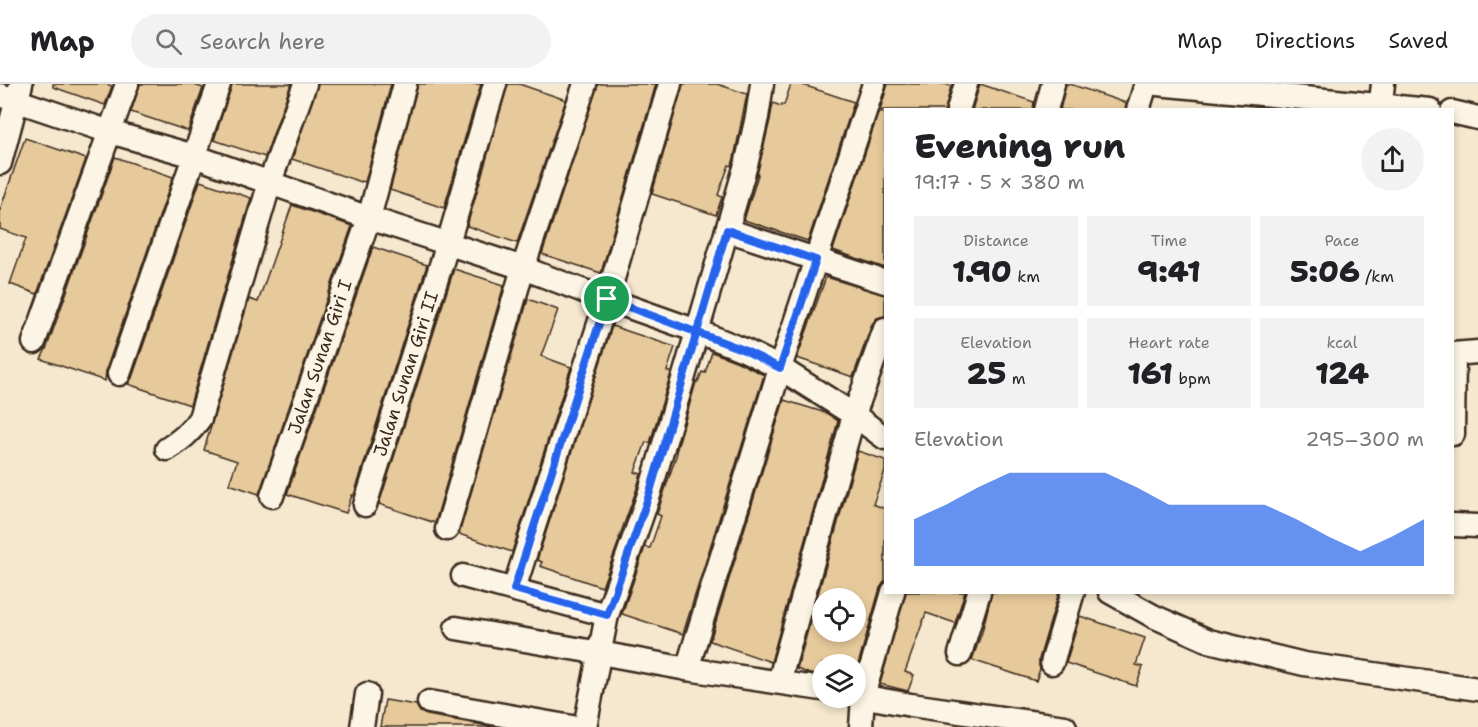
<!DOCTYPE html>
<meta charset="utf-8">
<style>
body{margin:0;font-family:"Shantell Sans",sans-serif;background:#f2f2f2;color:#202124;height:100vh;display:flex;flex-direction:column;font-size:22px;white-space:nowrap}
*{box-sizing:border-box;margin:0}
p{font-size:20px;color:#757577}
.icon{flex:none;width:33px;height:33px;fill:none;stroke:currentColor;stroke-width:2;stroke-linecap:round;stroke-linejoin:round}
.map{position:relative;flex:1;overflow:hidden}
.drawer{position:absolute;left:884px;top:24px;width:570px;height:486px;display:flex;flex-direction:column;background:#fff;border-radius:0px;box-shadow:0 3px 9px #0003}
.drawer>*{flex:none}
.fabs{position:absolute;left:812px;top:504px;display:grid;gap:12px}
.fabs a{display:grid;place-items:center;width:54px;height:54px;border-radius:50%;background:#fff;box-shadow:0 3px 9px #0003;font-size:30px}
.pin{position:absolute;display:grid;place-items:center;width:51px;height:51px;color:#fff;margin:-26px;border:3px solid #fff;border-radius:50%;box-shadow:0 2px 6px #0007}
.round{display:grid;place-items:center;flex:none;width:63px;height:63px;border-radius:32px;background:#f2f2f2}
.overview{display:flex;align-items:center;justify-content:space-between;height:102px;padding:0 30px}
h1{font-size:33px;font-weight:800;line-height:45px}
.figures{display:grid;grid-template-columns:repeat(3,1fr);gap:9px;height:102px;padding:6px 30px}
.figures div{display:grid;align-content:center;border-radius:0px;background:#f2f2f2;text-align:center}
.figures b{font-size:30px;font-weight:800}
.figures small{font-size:16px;font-weight:400}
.figures p{font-size:16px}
.chart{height:168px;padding:12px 30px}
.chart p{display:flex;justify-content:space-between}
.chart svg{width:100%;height:108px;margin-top:6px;fill:#2563eb;opacity:.7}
header{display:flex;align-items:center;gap:36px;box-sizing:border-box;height:84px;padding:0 30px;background:#fff;border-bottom:2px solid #e0e0e0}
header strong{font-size:28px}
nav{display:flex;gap:33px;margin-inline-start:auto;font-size:21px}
.search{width:420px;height:54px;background:#f2f2f2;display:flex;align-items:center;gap:15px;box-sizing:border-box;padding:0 21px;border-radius:33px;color:#757577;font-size:22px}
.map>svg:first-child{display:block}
.building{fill:#e7ca9b;stroke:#3b2a1e;stroke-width:1.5;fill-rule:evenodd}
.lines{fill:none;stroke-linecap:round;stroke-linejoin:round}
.minor-casing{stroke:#3b2a1e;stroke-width:27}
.minor{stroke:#fcf5e5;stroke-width:22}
.route-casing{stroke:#fff;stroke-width:12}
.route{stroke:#2563eb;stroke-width:8}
.labels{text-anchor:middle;stroke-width:4.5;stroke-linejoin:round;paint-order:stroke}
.street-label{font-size:18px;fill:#3b2a1e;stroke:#fcf5e5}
</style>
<header>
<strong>Map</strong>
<div class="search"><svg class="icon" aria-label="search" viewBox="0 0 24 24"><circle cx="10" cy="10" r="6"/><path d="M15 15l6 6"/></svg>Search here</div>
<nav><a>Map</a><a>Directions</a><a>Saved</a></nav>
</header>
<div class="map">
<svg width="1478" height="643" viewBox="0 0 1478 643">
<rect width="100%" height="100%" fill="#f6e8cf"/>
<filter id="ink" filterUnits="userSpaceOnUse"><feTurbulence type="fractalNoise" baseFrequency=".0167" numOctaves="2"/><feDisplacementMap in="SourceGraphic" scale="12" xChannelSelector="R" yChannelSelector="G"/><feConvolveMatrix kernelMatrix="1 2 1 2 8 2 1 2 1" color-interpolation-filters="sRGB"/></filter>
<g filter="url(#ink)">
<g class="building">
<polygon points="53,0 106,0 112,2 105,21 53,3"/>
<polygon points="140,0 191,0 203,4 188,47 131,28"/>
<polygon points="232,0 291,0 265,73 214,56"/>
<polygon points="318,0 391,0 365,98 362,97 361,98 292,75"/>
<polygon points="418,0 481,0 444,124 390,106"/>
<polygon points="508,0 519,0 566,16 517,159 467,142"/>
<polygon points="598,0 656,0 601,189 542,170"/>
<polygon points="683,0 717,0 747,10 734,74 732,82 729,81 718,111 722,113 716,131 652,110"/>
<polygon points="791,0 800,0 854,18 808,157 744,136 758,91 757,91 770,36 773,19 781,22 782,20 784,21"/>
<polygon points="888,0 945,0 951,2 945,26 880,26"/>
<polygon points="980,0 1034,18 1033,26 972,26"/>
<polygon points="1066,0 1070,0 1126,19 1125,26 1060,26"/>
<polygon points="879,27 885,29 885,184 833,166"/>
<polygon points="25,54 86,75 37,210 10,200 26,154 0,145 0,126"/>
<polygon points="115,73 173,93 106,286 105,297 41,275 47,263"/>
<polygon points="200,97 251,114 190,321 128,300 132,294"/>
<polygon points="292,121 352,142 259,410 229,400 237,377 204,366 249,215 258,218"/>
<polygon points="373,163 427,181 354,411 352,411 346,429 287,410"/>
<polygon points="454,185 504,201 435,439 379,420"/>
<polygon points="826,193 885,211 885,232 877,234 872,240 853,293 797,274"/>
<polygon points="528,215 558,226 541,272 571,283 512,468 459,450"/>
<polygon points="612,242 675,263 667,287 671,289 650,359 646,358 635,388 641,390 636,407 619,454 620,454 602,503 540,482 542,478 537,476"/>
<polygon points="712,268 738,278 764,291 683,550 622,530 645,463 650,464 661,432 657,430 677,369 676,368 696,298 698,298 702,288 705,289"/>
<polygon points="784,316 826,329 838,337 771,578 710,557"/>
<path d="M858 367 885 376V387L873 420 885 425V497L880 504 855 591V580H822V591L810 590 797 585ZM822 514H855V548H822Z"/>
<polygon points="906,508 965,508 955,539 926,529 905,588 914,591 908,607 880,600"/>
<polygon points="992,508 1059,508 1039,575 1039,582 1040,585 1036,597 972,576 982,548"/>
<polygon points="1080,532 1145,554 1136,581 1143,583 1136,602 1066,579"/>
<polygon points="385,616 416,621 420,628 427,631 494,643 380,643"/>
</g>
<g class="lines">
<g class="minor-casing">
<g id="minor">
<polyline points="1157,0 1430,26"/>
<polyline points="0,11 110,48 194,72 369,134 523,184 581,206 697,247 744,266 780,284 854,331 885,354"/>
<polyline points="958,26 966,0"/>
<polyline points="1046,26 1053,0"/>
<polyline points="1138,26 1146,0"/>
<polyline points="1380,26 1383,0"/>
<polyline points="1452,28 1478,34"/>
<polyline points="0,79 21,0"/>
<polyline points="727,146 885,198"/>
<polyline points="34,258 127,0"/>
<polyline points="1452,270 1478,268"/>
<polyline points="119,290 219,0"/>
<polyline points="1453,350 1454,270"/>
<path d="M167 365C181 356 191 348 200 334L270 98 305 0"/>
<polyline points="272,412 369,134 405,0"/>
<polyline points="365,421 448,159 495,0"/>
<polyline points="1452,441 1478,442"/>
<polyline points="447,445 523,184 585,0"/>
<polyline points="463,492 607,531"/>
<polyline points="514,505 607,215 670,0"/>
<polyline points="1110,508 1153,532 1209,557 1304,580 1478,605"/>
<polyline points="456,544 600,569 687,585 822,605"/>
<polyline points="960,570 979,508"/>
<polyline points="1052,579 1073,508"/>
<polyline points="687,585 780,284 874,0"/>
<polyline points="779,598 854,331 885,245"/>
<polyline points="855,611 911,621 1065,643"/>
<polyline points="429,618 572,643"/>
<polyline points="362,643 367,610"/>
<polyline points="585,643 607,531 649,411 727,146 747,77 757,33 762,0"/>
<polyline points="861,643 863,612 893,508"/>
</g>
</g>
<use href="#minor" class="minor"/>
</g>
</g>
<g class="lines" filter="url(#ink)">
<g class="route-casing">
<polyline id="route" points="607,215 514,505 607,531 649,411 727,146 816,176 780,284 744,266 607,215"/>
</g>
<use href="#route" class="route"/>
</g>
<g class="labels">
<g class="street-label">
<text transform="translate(320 273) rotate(-71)" y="6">Jalan Sunan Giri I</text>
<text transform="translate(406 290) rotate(-72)" y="6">Jalan Sunan Giri II</text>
</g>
</g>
</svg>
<div class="fabs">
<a><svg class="icon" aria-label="locate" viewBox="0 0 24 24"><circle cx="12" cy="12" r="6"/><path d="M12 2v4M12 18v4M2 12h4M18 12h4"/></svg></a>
<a><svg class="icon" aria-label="layers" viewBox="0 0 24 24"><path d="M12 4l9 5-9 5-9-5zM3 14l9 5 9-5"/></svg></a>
</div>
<div class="pin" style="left:607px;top:215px;background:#1e9e55"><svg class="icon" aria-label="arrive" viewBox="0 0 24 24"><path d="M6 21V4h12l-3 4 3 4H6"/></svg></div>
<section class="drawer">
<div class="overview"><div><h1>Evening run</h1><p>19:17 · 5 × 380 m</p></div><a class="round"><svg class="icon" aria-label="share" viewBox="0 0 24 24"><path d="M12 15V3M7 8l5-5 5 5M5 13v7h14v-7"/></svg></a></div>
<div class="figures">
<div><p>Distance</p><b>1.90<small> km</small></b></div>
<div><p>Time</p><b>9:41</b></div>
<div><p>Pace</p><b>5:06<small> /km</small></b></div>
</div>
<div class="figures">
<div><p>Elevation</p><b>25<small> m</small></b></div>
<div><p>Heart rate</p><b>161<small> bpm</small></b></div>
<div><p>kcal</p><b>124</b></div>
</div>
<div class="chart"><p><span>Elevation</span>295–300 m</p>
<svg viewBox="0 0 160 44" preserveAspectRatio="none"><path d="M0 44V25L10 19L20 12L30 6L40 6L50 6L60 6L70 12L80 19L90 19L100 19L110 19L120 25L130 32L140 38L150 32L160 25V44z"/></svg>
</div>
</section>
</div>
